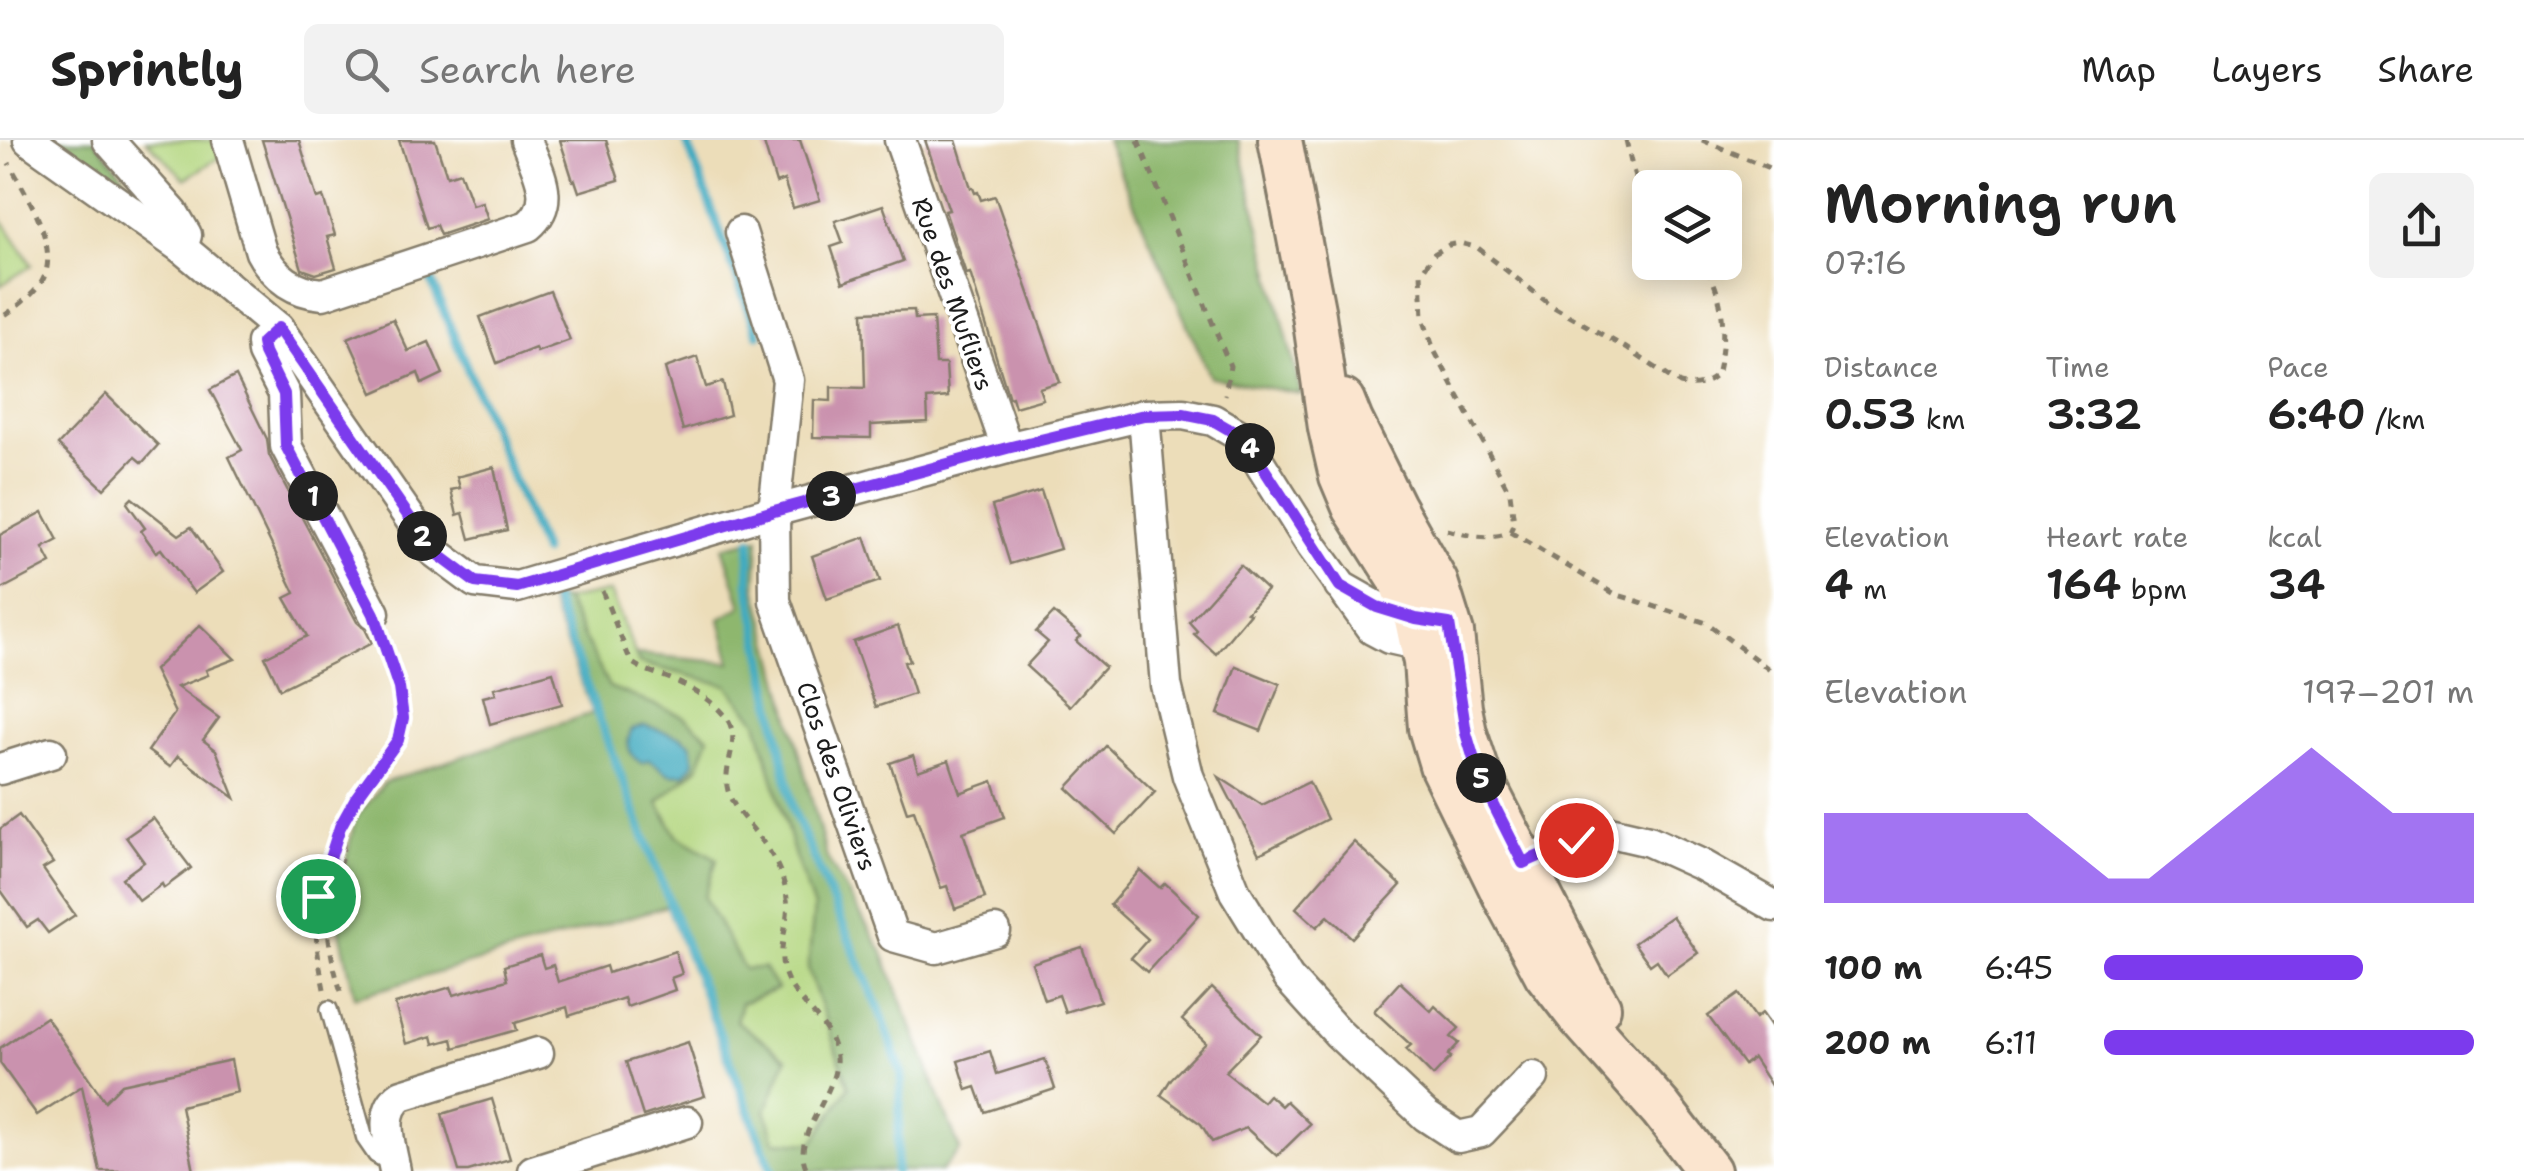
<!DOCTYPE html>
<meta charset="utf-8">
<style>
body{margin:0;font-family:"Shantell Sans",sans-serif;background:#f2f2f2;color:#222;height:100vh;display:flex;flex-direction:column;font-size:38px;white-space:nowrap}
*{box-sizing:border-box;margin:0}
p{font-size:32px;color:#767676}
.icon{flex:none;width:55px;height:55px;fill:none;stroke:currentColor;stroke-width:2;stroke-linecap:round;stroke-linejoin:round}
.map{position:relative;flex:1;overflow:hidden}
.panel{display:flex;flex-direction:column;background:#fff;width:750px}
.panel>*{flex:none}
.fabs{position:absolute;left:1632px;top:30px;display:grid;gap:20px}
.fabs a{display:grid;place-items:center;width:110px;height:110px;border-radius:15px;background:#fff;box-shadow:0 5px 25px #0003;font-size:50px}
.pin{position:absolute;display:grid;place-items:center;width:85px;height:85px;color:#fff;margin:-42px;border:5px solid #fff;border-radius:50%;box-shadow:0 2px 10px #0007}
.km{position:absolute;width:50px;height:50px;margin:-25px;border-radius:50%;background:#222;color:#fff;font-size:28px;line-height:50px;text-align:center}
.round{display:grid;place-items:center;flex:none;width:105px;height:105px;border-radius:15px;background:#f2f2f2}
.summary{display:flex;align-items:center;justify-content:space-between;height:170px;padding:0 50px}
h1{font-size:55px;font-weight:600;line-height:75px}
.metrics{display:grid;grid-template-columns:repeat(3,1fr);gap:15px;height:170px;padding:10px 50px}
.metrics div{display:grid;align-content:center}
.metrics b{font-size:42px;font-weight:600}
.metrics small{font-size:28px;font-weight:400}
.metrics p{font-size:28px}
.chart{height:280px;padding:20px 50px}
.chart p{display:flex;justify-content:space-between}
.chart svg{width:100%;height:180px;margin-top:10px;fill:#7c3aed;opacity:.7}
ul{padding:0 50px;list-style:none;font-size:32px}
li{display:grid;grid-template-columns:160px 120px 1fr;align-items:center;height:75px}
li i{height:25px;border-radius:12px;background:#7c3aed}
header{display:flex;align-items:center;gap:60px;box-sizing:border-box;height:140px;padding:0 50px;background:#fff;border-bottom:2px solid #e0e0e0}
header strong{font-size:48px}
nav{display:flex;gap:55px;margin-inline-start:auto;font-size:35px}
.search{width:700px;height:90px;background:#f2f2f2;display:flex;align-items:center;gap:25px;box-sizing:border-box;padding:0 35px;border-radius:15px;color:#767676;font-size:38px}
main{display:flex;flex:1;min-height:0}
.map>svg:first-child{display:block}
.green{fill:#b3d67f;stroke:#68794e;stroke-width:2.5}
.forest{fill:#8eb76e;stroke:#556a45;stroke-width:2.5}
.water{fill:#40aac0;stroke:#2e636e;stroke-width:2.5}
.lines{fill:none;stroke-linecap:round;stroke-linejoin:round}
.stream{stroke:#40aac0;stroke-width:9}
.building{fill:#ca92ae}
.lane-casing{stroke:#847c6a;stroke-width:20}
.street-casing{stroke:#847c6a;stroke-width:35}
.secondary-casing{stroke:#847c6a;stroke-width:48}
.path{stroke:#847c6a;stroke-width:5;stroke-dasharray:8 8;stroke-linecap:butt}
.lane{stroke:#fff;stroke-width:15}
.street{stroke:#fff;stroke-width:30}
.secondary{stroke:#fbe5cf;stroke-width:42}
.route-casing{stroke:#fff;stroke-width:20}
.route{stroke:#7c3aed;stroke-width:12}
.labels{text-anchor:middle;stroke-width:8;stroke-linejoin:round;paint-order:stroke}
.street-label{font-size:25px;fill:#1c1c1c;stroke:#fff}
</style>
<header>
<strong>Sprintly</strong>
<div class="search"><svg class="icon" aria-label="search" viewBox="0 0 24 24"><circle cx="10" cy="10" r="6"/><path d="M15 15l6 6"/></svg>Search here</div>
<nav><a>Map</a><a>Layers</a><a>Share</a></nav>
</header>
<main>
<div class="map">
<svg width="1774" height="1031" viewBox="0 0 1774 1031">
<rect width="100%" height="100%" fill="#fff"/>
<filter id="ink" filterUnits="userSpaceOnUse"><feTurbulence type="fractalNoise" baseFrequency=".01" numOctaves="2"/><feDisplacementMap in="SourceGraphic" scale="20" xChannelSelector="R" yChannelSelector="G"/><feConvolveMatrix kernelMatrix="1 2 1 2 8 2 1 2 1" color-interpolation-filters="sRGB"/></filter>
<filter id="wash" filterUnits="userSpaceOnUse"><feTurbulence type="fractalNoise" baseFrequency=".0048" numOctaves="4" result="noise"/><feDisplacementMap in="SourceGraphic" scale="40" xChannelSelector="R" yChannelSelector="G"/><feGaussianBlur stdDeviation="2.25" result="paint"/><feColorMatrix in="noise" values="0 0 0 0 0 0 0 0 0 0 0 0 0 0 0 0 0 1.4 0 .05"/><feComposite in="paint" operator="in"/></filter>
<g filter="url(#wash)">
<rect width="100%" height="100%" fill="#ecddb9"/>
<g class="green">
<polygon points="146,0 214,0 220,17 185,39"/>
<polygon points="0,77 32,125 0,146"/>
<polygon points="610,452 639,523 727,545 757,580 795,716 814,768 808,829 849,947 813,1004 775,1001 766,970 787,918 736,881 741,863 776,850 744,830 704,757 717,719 677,696 658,662 698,627 683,576 609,547 565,460"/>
</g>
<g class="forest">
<polygon points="51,0 95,0 156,76"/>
<polygon points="1106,0 1238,0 1301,254 1210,237"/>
<polygon points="759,398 756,447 827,718 882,811 960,1010 941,1031 769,1031 667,766 355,857 335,769 355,679 385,642 593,573 548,458 565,460 609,547 683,576 709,597 698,627 658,662 677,696 717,719 704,757 744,829 764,828 777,849 741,863 736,881 787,918 766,970 775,1001 813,1003 849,947 808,829 814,768 795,716 757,581 727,545 639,523 635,514 731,523 720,479 742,466 723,407"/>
</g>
<path class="water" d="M644 585 681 597 691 604 694 623 685 634C662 637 666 629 649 620L642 623C628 616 625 602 632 589Z"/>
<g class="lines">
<g class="stream">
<polyline points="686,0 758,194"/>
<polyline points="428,133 543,412"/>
<polyline points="751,400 749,443 793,670 878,866 902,935 896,1031"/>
<polyline points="553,458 772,1031"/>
</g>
</g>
<g id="blocks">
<g class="building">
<polygon points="262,0 299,0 317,59 323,57 335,95 327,97 336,128 316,134 302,129"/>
<polygon points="399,0 435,0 447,36 460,32 472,65 482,62 488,79 440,95 436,85 427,88"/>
<polygon points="560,0 606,0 619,40 579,52 575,40 573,41"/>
<polygon points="763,0 800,0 820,60 793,68 784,40 776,43"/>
<polygon points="925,0 956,0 971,48 973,48 975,53 978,52 981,60 995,56 1060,242 1039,248 1043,259 1015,267 1012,257 1009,258 970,133 966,134 945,71 949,70"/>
<polygon points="883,65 903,121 843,143 831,107 843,103 835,81"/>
<polygon points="550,151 570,200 537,212 535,208 497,223 480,177"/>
<polygon points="914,170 915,179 933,178 936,224 946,224 948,257 927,259 928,282 871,285 871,298 813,297 814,260 831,261 831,247 865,248 863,172"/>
<polygon points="393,179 408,211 429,202 443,234 422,244 418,233 373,253 348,198"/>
<polygon points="697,217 706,247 723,242 730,275 683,290 665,228"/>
<polygon points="236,236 267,299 269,315 357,482 365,489 372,503 280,549 265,517 307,496 285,458 295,453 229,317 242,310 210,250"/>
<polygon points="106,254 158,305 142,323 135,317 104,349 58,305"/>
<polygon points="494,327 507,390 470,399 463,373 457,375 451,350 460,348 457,337"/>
<polygon points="1041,351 1060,409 1010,424 992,366"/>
<polygon points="132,358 179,395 191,387 223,432 194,453 161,409 156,412 141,391 145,388 127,363"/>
<polygon points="43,372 58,400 43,408 51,423 0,450 0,395"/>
<polygon points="865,397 880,441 827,459 812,416"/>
<polygon points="1240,425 1267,450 1247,472 1250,473 1216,514 1194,494 1197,491 1189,482"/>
<polygon points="1054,473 1081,496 1076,501 1105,527 1070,566 1026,526 1048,502 1036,492"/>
<polygon points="200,485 235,519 206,530 208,535 177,547 219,578 203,600 216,610 235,658 178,616 170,627 148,611 175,573 154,530"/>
<polygon points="898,486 910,521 904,522 914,554 876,567 853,502"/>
<polygon points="1236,526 1280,544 1261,591 1218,574"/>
<polygon points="553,532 562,564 490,584 483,557 496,554 494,548"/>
<polygon points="1106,606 1155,652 1116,694 1067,648"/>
<polygon points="913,615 918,631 949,620 960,653 993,641 1005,677 963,692 985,758 955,769 947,746 941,748 914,670 907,672 890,623"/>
<polygon points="1219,637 1262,665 1309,642 1327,679 1259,714"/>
<polygon points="19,675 53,723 43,729 75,775 48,793 38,780 27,787 0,749 0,689"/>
<polygon points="153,678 191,728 164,748 162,744 139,761 122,738 144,722 126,697"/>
<polygon points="1354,702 1401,745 1352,798 1328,776 1317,787 1296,768"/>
<polygon points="1140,730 1160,748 1165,743 1199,775 1147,832 1131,818 1148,799 1110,765"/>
<polygon points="1672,776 1698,813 1667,835 1657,820 1650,825 1634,803"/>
<polygon points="1082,807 1100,861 1065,872 1059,855 1044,860 1032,823"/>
<polygon points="675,811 682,834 671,838 675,850 627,867 624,858 569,876 567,867 515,883 517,890 454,908 452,899 434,904 432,896 406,904 395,864 451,847 454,855 507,840 504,826 540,815 544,828 553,825 558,842 606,826 608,833"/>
<polygon points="1400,842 1431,871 1435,866 1459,888 1451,897 1459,903 1448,915 1451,917 1433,936 1406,909 1411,905 1374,871"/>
<polygon points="1212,848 1261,895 1225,932 1263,962 1269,955 1281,966 1286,961 1310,984 1277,1016 1246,988 1212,1002 1201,984 1161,955 1171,939 1206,903 1182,880"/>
<polygon points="1739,854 1756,878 1762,873 1774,890 1774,950 1753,918 1744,925 1708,876"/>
<polygon points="46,877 105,961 122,944 231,920 237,952 181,966 194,1031 100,1031 82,946 37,975 0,923 0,908"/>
<polygon points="688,902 705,956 643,976 626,922"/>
<polygon points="990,911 997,934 1045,919 1055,949 985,972 976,947 967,950 958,921"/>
<polygon points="492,959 510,1019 468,1031 459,1031 442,974"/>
</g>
</g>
</g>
<g filter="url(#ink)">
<use href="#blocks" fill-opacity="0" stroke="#847c6a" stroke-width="2.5"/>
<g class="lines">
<g class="lane-casing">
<polyline id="lane" points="329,869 365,999 376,1015 394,1025"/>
</g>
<g class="street-casing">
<g id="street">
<polyline points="29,0 182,108 278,188 432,410 475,442 517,447 774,371 1007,308 1144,275 1183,274 1213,280 1244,298 1312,406 1372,489 1389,498 1407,502 1435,493 1449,483 1416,479 1377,467 1340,446"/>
<polyline points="108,0 173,73 186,95 182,108"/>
<path d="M228 0 261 112C275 138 294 152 323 154L528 86C558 61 537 31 526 0"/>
<polyline points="900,0 1007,308"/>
<polyline points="741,92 788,240 774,371 775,461 893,796 936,808 995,791"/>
<polyline points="278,188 262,203 263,213 284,254 286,306 374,473"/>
<polyline points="1144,275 1166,545 1188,636 1235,752 1288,838 1338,893 1426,976 1458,997 1481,992 1533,937"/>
<polyline points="0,629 51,613"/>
<polyline points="1506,731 1576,700 1610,692 1649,701 1702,725 1774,766"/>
<path d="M395 1031C391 1007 377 971 402 955L538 913"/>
<polyline points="533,1031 687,982"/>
</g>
</g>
<g class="secondary-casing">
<g id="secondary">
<polyline points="1280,0 1314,175 1330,288 1341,336 1354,367 1399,438 1416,479 1425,522 1430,588 1442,628 1506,759 1546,834 1577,874 1661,969 1709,1031"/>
<polyline points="1343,261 1351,281 1393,366 1436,442 1452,493 1460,568 1465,593 1479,635 1582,838 1599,867"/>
</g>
</g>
<g class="path">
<polyline points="1138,0 1230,226 1225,255"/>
<path d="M1626 0C1631 21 1634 46 1650 62"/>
<polyline points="1702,0 1774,30"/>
<path d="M5 175C18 166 32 156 41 143 63 109 25 53 9 23"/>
<path d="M1447 390C1466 395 1492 401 1510 392L1514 383 1510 353 1434 210 1423 178 1421 133 1434 114 1449 105 1460 103 1478 108 1552 166 1626 208 1680 244C1695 247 1706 245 1717 235 1727 196 1725 156 1703 122"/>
<polyline points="1510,392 1615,454 1707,483 1774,533"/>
<path d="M602 451 631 522C644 531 659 534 673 540 691 548 710 559 723 574 744 596 724 620 727 646 730 666 748 682 759 697 773 714 785 737 787 759 790 781 778 804 783 827 790 862 832 879 836 917 839 955 787 998 808 1031"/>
<path d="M340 687C350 711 334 733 329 756 324 783 332 826 341 851"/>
<path d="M324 849C318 819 313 787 318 756 322 730 342 677 358 655 375 632 403 606 403 575 402 550 391 524 383 500"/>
</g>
<use href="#lane" class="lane"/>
<use href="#street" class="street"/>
<use href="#secondary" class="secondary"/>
</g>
</g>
<g class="lines" filter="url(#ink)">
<g class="route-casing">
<polyline id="route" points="318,756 340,687 356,658 398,600 403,578 399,548 374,474 286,306 284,254 264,213 262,203 278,188 432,410 475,442 517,447 774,371 1007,308 1144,275 1183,274 1213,280 1244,298 1340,446 1377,467 1416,479 1449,484 1466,593 1479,636 1523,723 1576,700"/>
</g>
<use href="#route" class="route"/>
</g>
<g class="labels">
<g class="street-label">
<text transform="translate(953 154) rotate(71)" y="9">Rue des Mufliers</text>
<text transform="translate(837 636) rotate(71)" y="9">Clos des Oliviers</text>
</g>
</g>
</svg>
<div class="fabs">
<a><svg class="icon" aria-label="layers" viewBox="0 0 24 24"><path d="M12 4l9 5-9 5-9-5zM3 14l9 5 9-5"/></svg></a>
</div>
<div class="pin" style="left:318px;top:756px;background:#1e9e55"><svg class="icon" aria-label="arrive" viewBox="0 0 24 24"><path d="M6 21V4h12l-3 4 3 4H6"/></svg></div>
<div class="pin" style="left:1576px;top:700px;background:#d93025"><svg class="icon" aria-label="check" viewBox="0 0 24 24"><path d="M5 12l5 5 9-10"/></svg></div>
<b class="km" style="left:313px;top:356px">1</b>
<b class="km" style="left:422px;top:396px">2</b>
<b class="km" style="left:831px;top:356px">3</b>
<b class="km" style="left:1250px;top:308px">4</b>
<b class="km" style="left:1481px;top:638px">5</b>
</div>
<section class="panel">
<div class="summary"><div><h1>Morning run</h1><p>07:16</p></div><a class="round"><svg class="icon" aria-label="share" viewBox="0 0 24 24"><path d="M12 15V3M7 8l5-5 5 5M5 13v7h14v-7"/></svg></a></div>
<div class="metrics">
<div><p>Distance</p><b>0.53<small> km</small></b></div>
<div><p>Time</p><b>3:32</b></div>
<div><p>Pace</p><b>6:40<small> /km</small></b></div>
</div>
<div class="metrics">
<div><p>Elevation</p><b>4<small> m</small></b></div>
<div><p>Heart rate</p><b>164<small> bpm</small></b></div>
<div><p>kcal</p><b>34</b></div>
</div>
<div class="chart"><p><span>Elevation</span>197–201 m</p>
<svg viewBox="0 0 160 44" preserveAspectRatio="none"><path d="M0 44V22L10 22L20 22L30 22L40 22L50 22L60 30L70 38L80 38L90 30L100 22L110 14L120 6L130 14L140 22L150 22L160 22V44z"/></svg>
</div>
<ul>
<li><b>100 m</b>6:45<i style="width:70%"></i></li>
<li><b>200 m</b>6:11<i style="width:100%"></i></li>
</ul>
</section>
</main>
